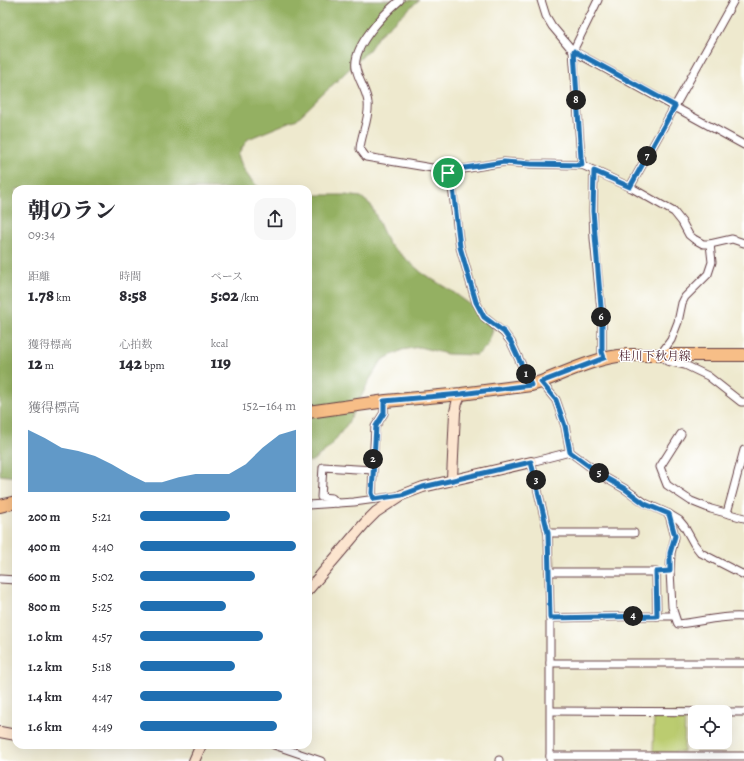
<!DOCTYPE html>
<html lang="ja">
<meta charset="utf-8">
<style>
body{margin:0;font-family:Alegreya,"Noto Serif JP",serif;background:#f7f7f7;color:#2b2b33;height:100vh;display:flex;flex-direction:column;font-size:15px;white-space:nowrap}
*{box-sizing:border-box;margin:0}
p{font-size:13px;color:#7c7c81}
.icon{flex:none;width:22px;height:22px;fill:none;stroke:currentColor;stroke-width:2;stroke-linecap:round;stroke-linejoin:round}
.map{position:relative;flex:1;overflow:hidden}
.panel{position:absolute;left:12px;top:185px;width:300px;height:564px;display:flex;flex-direction:column;background:#fff;border-radius:12px;box-shadow:0 4px 16px #0002}
.panel>*{flex:none}
.buttons{position:absolute;left:688px;top:705px;display:grid;gap:8px}
.buttons a{display:grid;place-items:center;width:44px;height:44px;border-radius:8px;background:#fff;box-shadow:0 4px 16px #0002;font-size:20px}
.pin{position:absolute;display:grid;place-items:center;width:34px;height:34px;color:#fff;margin:-17px;border:2px solid #fff;border-radius:50%;box-shadow:0 1px 4px #0007}
.km{position:absolute;width:20px;height:20px;margin:-10px;border-radius:50%;background:#222;color:#fff;font-size:11px;line-height:20px;text-align:center}
.round{display:grid;place-items:center;flex:none;width:42px;height:42px;border-radius:12px;background:#f7f7f7}
.head{display:flex;align-items:center;justify-content:space-between;height:68px;padding:0 16px}
h1{font-size:22px;font-weight:800;line-height:30px}
.metrics{display:grid;grid-template-columns:repeat(3,1fr);gap:6px;height:68px;padding:4px 16px}
.metrics div{display:grid;align-content:center}
.metrics b{font-size:17px;font-weight:800}
.metrics small{font-size:11px;font-weight:400}
.metrics p{font-size:11px}
.chart{height:112px;padding:8px 16px}
.chart p{display:flex;justify-content:space-between}
.chart svg{width:100%;height:72px;margin-top:4px;fill:#1f6fb2;opacity:.7}
ul{padding:0 16px;list-style:none;font-size:13px}
li{display:grid;grid-template-columns:64px 48px 1fr;align-items:center;height:30px}
li i{height:10px;border-radius:5px;background:#1f6fb2}
.map>svg:first-child{display:block}
.green{fill:#bbcc6f;stroke:#82764d}
.forest{fill:#94b062;stroke:#6f6846}
.lines{fill:none;stroke-linecap:round;stroke-linejoin:round}
.street-casing{stroke:#633d43;stroke-width:9}
.secondary-casing{stroke:#633d43;stroke-width:12}
.primary-casing{stroke:#633d43;stroke-width:14}
.street{stroke:#fff;stroke-width:7}
.secondary{stroke:#fce5cf;stroke-width:10}
.primary{stroke:#f7be87;stroke-width:12}
.route-casing{stroke:#fff;stroke-width:8}
.route{stroke:#1f6fb2;stroke-width:5}
.labels{text-anchor:middle;stroke-width:3;stroke-linejoin:round;paint-order:stroke}
.street-label{font-size:12px;fill:#4a1f2b;stroke:#fff}
</style>
<div class="map">
<svg width="744" height="761" viewBox="0 0 744 761">
<rect width="100%" height="100%" fill="#fff"/>
<filter id="ink" filterUnits="userSpaceOnUse"><feTurbulence type="fractalNoise" baseFrequency=".025" numOctaves="2"/><feDisplacementMap in="SourceGraphic" scale="8" xChannelSelector="R" yChannelSelector="G"/><feConvolveMatrix kernelMatrix="1 2 1 2 8 2 1 2 1" color-interpolation-filters="sRGB"/></filter>
<filter id="wash" filterUnits="userSpaceOnUse"><feTurbulence type="fractalNoise" baseFrequency=".012" numOctaves="4" result="noise"/><feDisplacementMap in="SourceGraphic" scale="16" xChannelSelector="R" yChannelSelector="G"/><feGaussianBlur stdDeviation="0.9" result="paint"/><feColorMatrix in="noise" values="0 0 0 0 0 0 0 0 0 0 0 0 0 0 0 0 0 1.4 0 .05"/><feComposite in="paint" operator="in"/></filter>
<g filter="url(#wash)">
<rect width="100%" height="100%" fill="#eee9ce"/>
<polygon class="green" points="654,714 685,714 684,752 653,752"/>
<g class="forest">
<path d="M0 0H419L379 35 369 50 297 119 248 139 238 154C242 169 249 180 261 189H16V477L0 475Z"/>
<polygon points="308,195 345,195 361,197 371,205 388,243 422,273 453,292 486,316 493,330 487,346 477,355 447,354 419,347 402,350 382,360 370,379 348,423 329,448 312,461 308,462"/>
</g>
</g>
<g filter="url(#ink)">
<g class="lines">
<g class="street-casing">
<g id="street">
<path d="M400 0C385 13 352 46 356 68 358 80 367 91 368 103 370 118 361 134 360 149L366 157 444 170 448 173 451 179 460 247 476 302 484 317 504 333 511 342 531 385"/>
<polyline points="541,0 546,16 552,26 573,51 744,145"/>
<polyline points="582,165 581,157 573,51 598,0"/>
<polyline points="594,171 593,211 594,238 602,319 602,352 604,358"/>
<polyline points="448,173 452,171 504,162 531,164 582,165 630,187 674,212 682,222 689,235 694,239 703,244 710,244 732,239 744,243"/>
<polyline points="630,187 734,0"/>
<polyline points="710,244 712,262 708,274 685,297 682,303 678,322 671,340 660,355 667,361 685,365 708,376 741,402 744,402"/>
<polyline points="541,382 556,400 565,426 570,452 604,477 625,489 645,503 669,514 679,520 684,526 694,544 701,553 744,575"/>
<polyline points="681,434 660,467 667,485 691,501 711,509 744,518"/>
<polyline points="373,470 375,427 384,413 384,401"/>
<polyline points="337,503 332,498 321,497 323,467 373,470 372,493 374,499"/>
<polyline points="308,505 354,502 398,496"/>
<polyline points="727,513 744,450"/>
<path d="M669 514 675 537 671 553 670 571 672 607 677 622 678 624C701 622 721 615 744 617"/>
<polyline points="548,533 634,533"/>
<polyline points="549,572 656,572 657,616 550,618"/>
<polyline points="0,579 16,580"/>
<polyline points="657,616 674,616"/>
<polyline points="550,663 744,663"/>
<polyline points="551,711 744,712"/>
<polyline points="274,745 321,761"/>
<polyline points="550,756 744,756"/>
<polyline points="499,761 499,760"/>
<polyline points="550,761 550,618 548,533 531,462 570,452"/>
</g>
</g>
<g class="secondary-casing">
<g id="secondary">
<polyline points="452,479 455,412 457,403 461,394"/>
<polyline points="308,590 365,523 376,512 402,495 423,487 531,462"/>
<polyline points="0,732 16,735"/>
<polyline points="194,761 201,745"/>
</g>
</g>
<g class="primary-casing">
<g id="primary">
<path d="M308 412 386 401 461 394 531 385 541 382C569 371 597 357 627 355H744"/>
<polyline points="0,506 16,502"/>
</g>
</g>
<use href="#street" class="street"/>
<use href="#secondary" class="secondary"/>
<use href="#primary" class="primary"/>
</g>
</g>
<g class="lines" filter="url(#ink)">
<g class="route-casing">
<polygon id="route" points="574,51 675,106 630,187 594,171 593,211 602,319 602,352 604,358 541,382 556,400 565,426 570,452 604,477 625,489 645,504 669,514 675,536 670,553 670,571 656,572 657,616 550,618 548,533 531,462 423,487 402,495 374,499 372,493 376,426 384,413 384,401 461,394 531,385 511,342 504,332 484,317 476,302 460,247 452,179 448,173 452,170 504,162 531,164 582,165 581,158"/>
</g>
<use href="#route" class="route"/>
</g>
<g class="labels">
<g class="street-label">
<text x="655" y="360">桂川下秋月線</text>
</g>
</g>
</svg>
<div class="buttons">
<a><svg class="icon" aria-label="locate" viewBox="0 0 24 24"><circle cx="12" cy="12" r="6"/><path d="M12 2v4M12 18v4M2 12h4M18 12h4"/></svg></a>
</div>
<div class="pin" style="left:448px;top:173px;background:#1e9e55"><svg class="icon" aria-label="arrive" viewBox="0 0 24 24"><path d="M6 21V4h12l-3 4 3 4H6"/></svg></div>
<b class="km" style="left:526px;top:374px">1</b>
<b class="km" style="left:373px;top:459px">2</b>
<b class="km" style="left:536px;top:480px">3</b>
<b class="km" style="left:633px;top:616px">4</b>
<b class="km" style="left:599px;top:473px">5</b>
<b class="km" style="left:601px;top:317px">6</b>
<b class="km" style="left:647px;top:156px">7</b>
<b class="km" style="left:576px;top:100px">8</b>
<section class="panel">
<div class="head"><div><h1>朝のラン</h1><p>09:34</p></div><a class="round"><svg class="icon" aria-label="share" viewBox="0 0 24 24"><path d="M12 15V3M7 8l5-5 5 5M5 13v7h14v-7"/></svg></a></div>
<div class="metrics">
<div><p>距離</p><b>1.78<small> km</small></b></div>
<div><p>時間</p><b>8:58</b></div>
<div><p>ペース</p><b>5:02<small> /km</small></b></div>
</div>
<div class="metrics">
<div><p>獲得標高</p><b>12<small> m</small></b></div>
<div><p>心拍数</p><b>142<small> bpm</small></b></div>
<div><p>kcal</p><b>119</b></div>
</div>
<div class="chart"><p><span>獲得標高</span>152–164 m</p>
<svg viewBox="0 0 160 44" preserveAspectRatio="none"><path d="M0 44V6L10 11L20 17L30 19L40 22L50 27L60 33L70 38L80 38L90 35L100 33L110 33L120 33L130 27L140 17L150 9L160 6V44z"/></svg>
</div>
<ul>
<li><b>200 m</b>5:21<i style="width:58%"></i></li>
<li><b>400 m</b>4:40<i style="width:100%"></i></li>
<li><b>600 m</b>5:02<i style="width:74%"></i></li>
<li><b>800 m</b>5:25<i style="width:55%"></i></li>
<li><b>1.0 km</b>4:57<i style="width:79%"></i></li>
<li><b>1.2 km</b>5:18<i style="width:61%"></i></li>
<li><b>1.4 km</b>4:47<i style="width:91%"></i></li>
<li><b>1.6 km</b>4:49<i style="width:88%"></i></li>
</ul>
</section>
</div>
